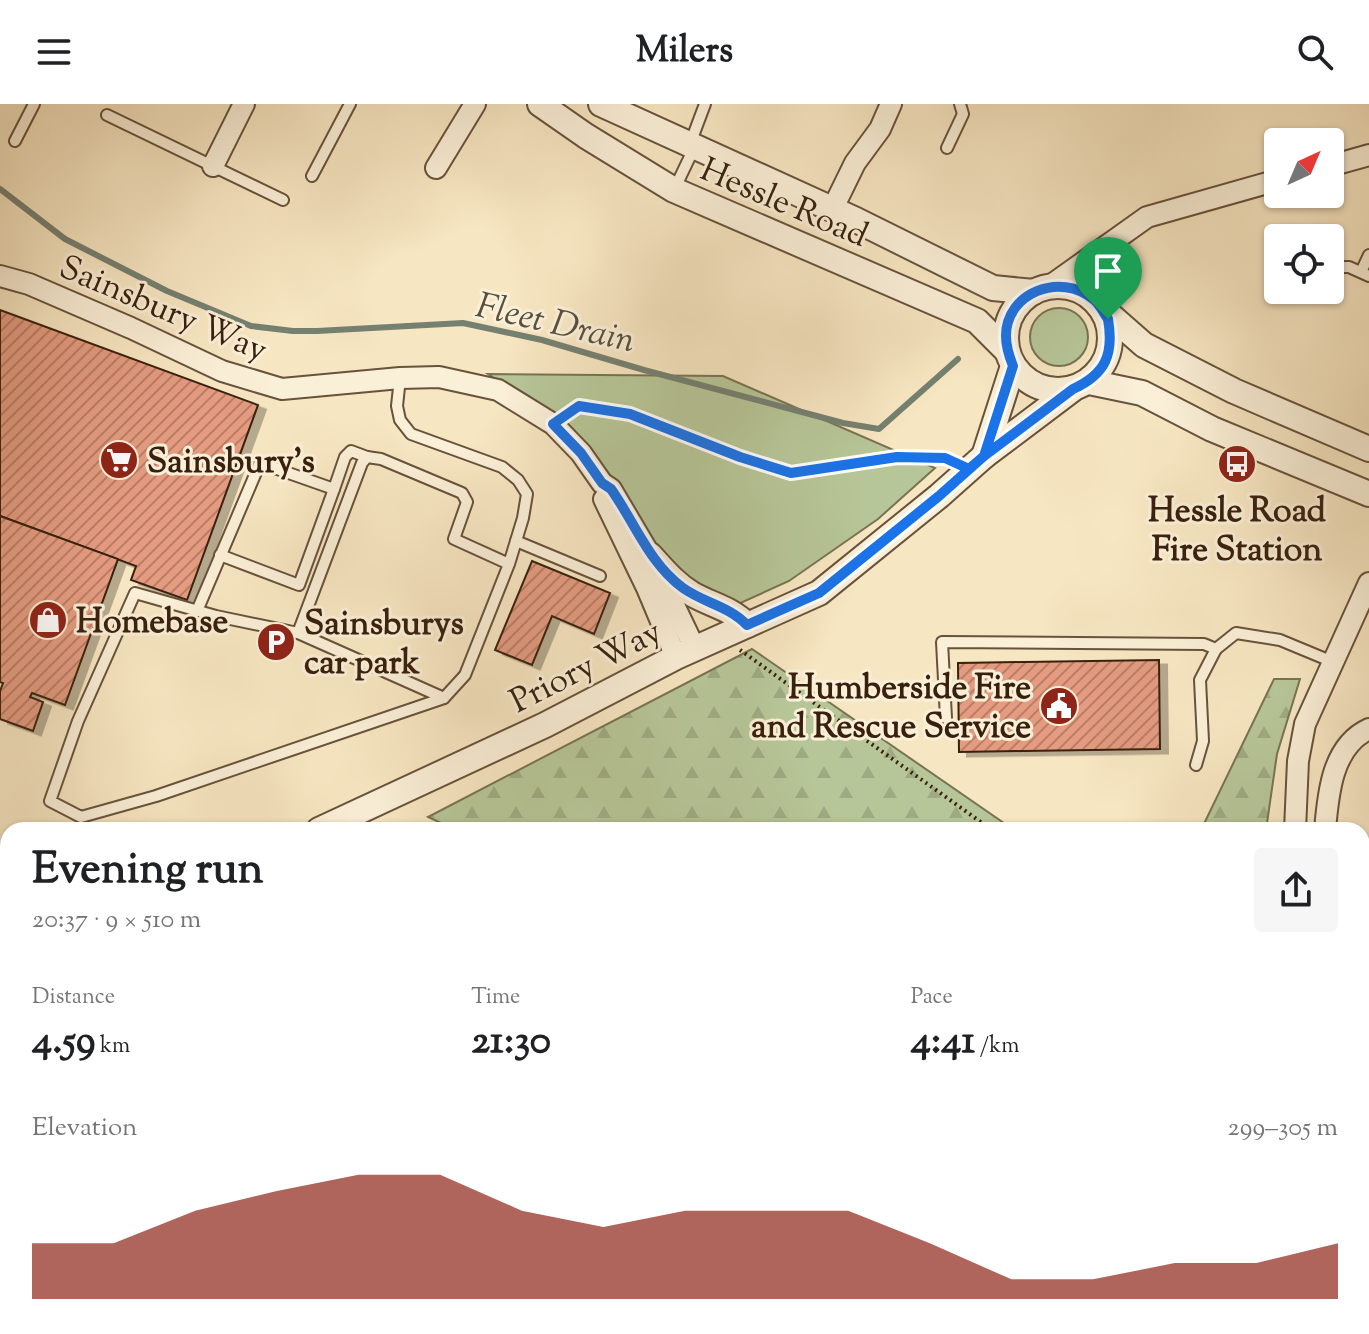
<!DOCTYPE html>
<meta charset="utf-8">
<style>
body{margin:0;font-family:"Sorts Mill Goudy",serif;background:#f6f6f6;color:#202124;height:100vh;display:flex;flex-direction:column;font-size:30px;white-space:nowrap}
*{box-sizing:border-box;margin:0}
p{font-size:26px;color:#757577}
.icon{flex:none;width:44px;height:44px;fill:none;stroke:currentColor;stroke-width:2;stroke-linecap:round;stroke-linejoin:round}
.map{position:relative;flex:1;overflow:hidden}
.side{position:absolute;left:0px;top:718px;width:1370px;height:512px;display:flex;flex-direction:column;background:#fff;border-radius:24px 24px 0 0;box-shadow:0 2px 6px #0004}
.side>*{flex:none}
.needle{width:52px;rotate:44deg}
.tools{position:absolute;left:1264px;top:24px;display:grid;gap:16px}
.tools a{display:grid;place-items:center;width:80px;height:80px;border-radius:8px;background:#fff;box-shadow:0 2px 6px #0004;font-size:40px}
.pin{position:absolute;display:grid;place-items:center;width:68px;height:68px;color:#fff;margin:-82px -34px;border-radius:50% 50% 50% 0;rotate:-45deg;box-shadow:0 0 8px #0007}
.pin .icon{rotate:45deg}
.round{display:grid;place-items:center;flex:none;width:84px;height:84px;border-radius:8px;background:#f6f6f6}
.summary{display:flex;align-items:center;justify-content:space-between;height:136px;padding:0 32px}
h1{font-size:44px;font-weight:700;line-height:60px}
.stats{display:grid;grid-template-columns:repeat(3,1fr);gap:12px;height:136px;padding:8px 32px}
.stats div{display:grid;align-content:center}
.stats b{font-size:40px;font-weight:700}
.stats small{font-size:22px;font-weight:400}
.stats p{font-size:22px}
.chart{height:224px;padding:16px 32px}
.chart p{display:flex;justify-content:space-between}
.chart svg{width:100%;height:144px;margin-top:8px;fill:#8f2418;opacity:.7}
header{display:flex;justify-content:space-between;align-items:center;height:104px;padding:0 32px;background:#fff;font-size:36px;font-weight:700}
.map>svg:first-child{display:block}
.grass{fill:#b7c698;stroke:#787353;stroke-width:2}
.forest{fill:url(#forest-firs);stroke:#787353;stroke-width:2}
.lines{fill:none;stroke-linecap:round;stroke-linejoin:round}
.stream{stroke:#758070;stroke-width:6}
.building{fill:url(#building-hatch);stroke:#39200e;stroke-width:2;filter:url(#shadow)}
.service-casing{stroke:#68523b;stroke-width:14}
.minor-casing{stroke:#68523b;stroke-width:24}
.tertiary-casing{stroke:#68523b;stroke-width:28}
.path{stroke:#39200e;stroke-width:4;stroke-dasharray:2 4;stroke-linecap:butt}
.service{stroke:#faefd7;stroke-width:10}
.minor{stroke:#faefd7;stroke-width:20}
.tertiary{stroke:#faefd7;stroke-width:24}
.route-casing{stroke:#fff;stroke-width:16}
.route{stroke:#1a73e8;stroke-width:10}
.labels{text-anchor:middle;stroke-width:6;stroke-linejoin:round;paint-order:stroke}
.street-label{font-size:34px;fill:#39200e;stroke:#faefd7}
.poi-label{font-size:34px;font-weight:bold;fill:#39200e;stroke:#faefd7;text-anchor:start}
.water-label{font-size:36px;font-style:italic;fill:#57503f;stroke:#faefd7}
</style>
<header><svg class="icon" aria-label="menu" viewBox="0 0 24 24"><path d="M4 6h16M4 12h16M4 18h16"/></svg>Milers<svg class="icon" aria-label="search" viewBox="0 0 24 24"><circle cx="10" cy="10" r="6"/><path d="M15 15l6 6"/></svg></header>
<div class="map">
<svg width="1369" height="1230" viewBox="0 0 1369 1230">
<defs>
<pattern id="forest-firs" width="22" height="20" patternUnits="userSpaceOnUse" patternTransform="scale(2)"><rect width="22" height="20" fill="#b7c698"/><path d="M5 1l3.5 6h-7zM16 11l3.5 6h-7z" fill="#9eaa82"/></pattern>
<pattern id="building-hatch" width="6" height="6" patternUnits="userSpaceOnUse" patternTransform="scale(2)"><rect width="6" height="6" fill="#e49b80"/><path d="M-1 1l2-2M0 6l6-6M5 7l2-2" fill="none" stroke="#ba7e67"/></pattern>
<filter id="shadow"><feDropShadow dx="8" dy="4.5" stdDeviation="0" flood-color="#0004"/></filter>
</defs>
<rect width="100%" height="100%" fill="#f7e6c2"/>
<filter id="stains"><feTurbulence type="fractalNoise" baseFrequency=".0025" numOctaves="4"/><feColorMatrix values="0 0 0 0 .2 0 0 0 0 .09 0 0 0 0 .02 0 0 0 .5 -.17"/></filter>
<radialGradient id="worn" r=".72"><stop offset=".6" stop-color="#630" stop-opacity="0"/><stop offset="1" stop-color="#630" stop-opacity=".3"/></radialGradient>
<g class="grass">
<circle cx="1059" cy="233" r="29"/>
<polygon points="488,270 723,272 935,364 878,415 789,477 716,510 675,497 618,383 575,329"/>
</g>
<g class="forest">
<polygon points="752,545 1014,726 456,726 428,713"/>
<polygon points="1274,575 1300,575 1277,650 1266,726 1201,726"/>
</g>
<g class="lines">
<polyline class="stream" points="0,85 65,135 167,187 251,222 293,227 317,227 463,219 542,236 644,266 843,319 879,325 958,255"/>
</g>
<g class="building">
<polygon points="0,206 258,301 187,496 131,476 136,462 0,412"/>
<polygon points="0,412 118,455 65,601 32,589 30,593 43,598 33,627 0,615 0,587 3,579 0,578"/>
<polygon points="532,457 610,489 594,530 552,512 532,561 495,546"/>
<polygon points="1159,556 1160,645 959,648 958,559"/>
<polygon points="1362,1161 1369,1165 1369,1222 1366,1229 1351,1222 1362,1222"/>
<polygon points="1159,1222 1175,1222 1191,1230 1155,1230"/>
</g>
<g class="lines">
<g class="service-casing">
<g id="service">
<polyline points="107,11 283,96"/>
<polyline points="15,37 34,0"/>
<polyline points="690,40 705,0"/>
<polyline points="947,44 963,10 960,0"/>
<polyline points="312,72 350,0"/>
<polyline points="675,84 695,42"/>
<polyline points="1330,163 1349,163 1369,172"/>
<polyline points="1361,168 1369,151"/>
<polyline points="400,274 397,302 400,316 411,330 502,363 518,376 527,390 523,414 509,460 465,571 444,594 156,692 81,713 50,697 78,617 135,489 216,512 298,529 362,359 367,353 381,355 462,389 467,398 454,435 509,460"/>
<polyline points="516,437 600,472"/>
<polyline points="220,451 299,481 334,385"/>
<polyline points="197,507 260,359 334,385 345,353 351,347 367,353"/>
<polyline points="298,529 444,594"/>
<polyline points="946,614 942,538 1204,540 1216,545"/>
<polyline points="1196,661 1203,637 1200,576 1216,545 1236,529 1280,536 1333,558"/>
<polyline points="1362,1147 1369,1134"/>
<polyline points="259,1222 270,1230"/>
<polyline points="408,1222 411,1230"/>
<polyline points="1325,1222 1341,1230"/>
<polyline points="699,1230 705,1222"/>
<polyline points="959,1230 963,1222"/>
<polyline points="1126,1230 1130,1222"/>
<polyline points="1221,1230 1225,1222"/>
</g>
</g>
<g class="minor-casing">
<g id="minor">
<polyline points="213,62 244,0"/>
<polyline points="1330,62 1369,51"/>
<polyline points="436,64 475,0"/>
<polyline points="832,106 855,59 880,25 891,0"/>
<polyline points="0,172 29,180 131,224 222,267 282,285 400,274 439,273 498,286 553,320 581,349 602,379 611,385 650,451 695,545"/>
<polyline points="1050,182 1147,113 1278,76"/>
<polyline points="1094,195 1108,141"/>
<polyline points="604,395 647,484 676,553"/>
<polyline points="1295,726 1298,657 1305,620 1369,479"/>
<path d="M1325 726C1328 690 1332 642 1369 625"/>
<polyline points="1362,820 1369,831"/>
<polyline points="1362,889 1369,895"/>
<polyline points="602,1222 609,1230"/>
<polyline points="585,1230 587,1222"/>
</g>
</g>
<g class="tertiary-casing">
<g id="tertiary">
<polyline points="540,0 586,32 674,86 977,217 1007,247"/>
<polyline points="601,0 856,116 993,184 1034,188"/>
<circle cx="1058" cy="234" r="52"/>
<polyline points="1103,205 1144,241 1234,287 1369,345"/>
<polyline points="1089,278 1142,289 1212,325 1369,390"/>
<polyline points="984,352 1013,262"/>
<path d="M650 451C663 465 675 480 692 490 711 501 731 504 747 521"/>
<polyline points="319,726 545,621 676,553 819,489 939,392 984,352 1073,285"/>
<polyline points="0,852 8,849"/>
</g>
</g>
<g class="path">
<polyline points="568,310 579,302 630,310 740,353 791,369 897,353 948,355"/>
<polyline points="740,546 992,726"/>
</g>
<use href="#service" class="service"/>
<use href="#minor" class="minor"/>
<use href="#tertiary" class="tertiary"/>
</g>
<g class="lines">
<g class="route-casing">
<path id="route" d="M1108 215C1114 250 1106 270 1073 285L984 352 939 392 819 489 747 521C729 502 704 499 683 484 649 459 635 419 611 385L602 379 581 349 553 320 579 302 630 310 740 353 791 369 897 353 945 354 969 365 984 352 1013 262C1009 252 1006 243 1006 232 1006 188 1061 168 1093 195 1100 200 1103 208 1108 215"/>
</g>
<use href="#route" class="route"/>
</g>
<defs>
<g id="supermarket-disc" transform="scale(2)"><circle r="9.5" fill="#8f2418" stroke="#faefd7"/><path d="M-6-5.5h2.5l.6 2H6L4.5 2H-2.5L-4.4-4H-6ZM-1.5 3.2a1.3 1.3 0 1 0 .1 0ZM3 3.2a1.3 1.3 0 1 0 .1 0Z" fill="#fff"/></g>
<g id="bus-disc" transform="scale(2)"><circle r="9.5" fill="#8f2418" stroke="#faefd7"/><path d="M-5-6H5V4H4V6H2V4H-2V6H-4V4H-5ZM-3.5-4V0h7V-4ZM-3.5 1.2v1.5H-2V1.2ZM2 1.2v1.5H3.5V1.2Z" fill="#fff"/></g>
<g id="shop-disc" transform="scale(2)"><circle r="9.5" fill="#8f2418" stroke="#faefd7"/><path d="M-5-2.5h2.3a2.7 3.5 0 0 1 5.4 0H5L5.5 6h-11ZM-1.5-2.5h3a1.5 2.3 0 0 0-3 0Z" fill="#fff"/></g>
<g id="parking-disc" transform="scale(2)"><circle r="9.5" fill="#8f2418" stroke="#faefd7"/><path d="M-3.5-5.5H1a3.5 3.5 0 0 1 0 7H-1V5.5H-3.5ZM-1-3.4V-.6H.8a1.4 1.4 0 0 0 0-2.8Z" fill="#fff"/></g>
<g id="civic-disc" transform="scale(2)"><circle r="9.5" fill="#8f2418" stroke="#faefd7"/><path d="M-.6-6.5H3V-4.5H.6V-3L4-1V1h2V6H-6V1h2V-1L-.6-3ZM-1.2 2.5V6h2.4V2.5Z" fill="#fff"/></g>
</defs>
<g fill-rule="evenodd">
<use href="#supermarket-disc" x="119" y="356"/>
<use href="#bus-disc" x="1237" y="360"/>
<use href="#shop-disc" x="48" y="516"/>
<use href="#parking-disc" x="276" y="538"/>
<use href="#civic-disc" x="1059" y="602"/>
</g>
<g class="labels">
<g class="street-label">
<text transform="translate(785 97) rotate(23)" y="12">Hessle Road</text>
<text transform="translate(164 203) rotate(23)" y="12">Sainsbury Way</text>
<text transform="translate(585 561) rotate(-27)" y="12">Priory Way</text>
</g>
<g class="poi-label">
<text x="147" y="368">Sainsbury's</text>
<text x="1237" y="417" text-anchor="middle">Hessle Road<tspan x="1237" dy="39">Fire Station</tspan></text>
<text x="76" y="528">Homebase</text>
<text x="304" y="530">Sainsburys<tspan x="304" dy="39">car park</tspan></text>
<text x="1031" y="594" text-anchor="end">Humberside Fire<tspan x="1031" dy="39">and Rescue Service</tspan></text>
</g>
<g class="water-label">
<text transform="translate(556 217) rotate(13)" y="13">Fleet Drain</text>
</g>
</g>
<rect width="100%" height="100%" filter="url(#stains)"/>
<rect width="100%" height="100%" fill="url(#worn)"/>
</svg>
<div class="tools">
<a><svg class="needle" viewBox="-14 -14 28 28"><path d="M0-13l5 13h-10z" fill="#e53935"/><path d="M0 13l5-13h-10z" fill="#757577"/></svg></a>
<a><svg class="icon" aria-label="locate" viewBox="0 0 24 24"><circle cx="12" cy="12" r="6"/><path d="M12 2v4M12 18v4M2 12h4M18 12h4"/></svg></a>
</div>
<div class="pin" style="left:1108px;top:215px;background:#1e9e55"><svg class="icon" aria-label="arrive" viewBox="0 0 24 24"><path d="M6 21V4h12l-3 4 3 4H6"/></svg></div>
<section class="side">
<div class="summary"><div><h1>Evening run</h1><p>20:37 · 9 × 510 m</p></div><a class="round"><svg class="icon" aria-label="share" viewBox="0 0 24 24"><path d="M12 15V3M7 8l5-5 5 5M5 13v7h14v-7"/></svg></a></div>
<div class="stats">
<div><p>Distance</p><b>4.59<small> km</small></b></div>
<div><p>Time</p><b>21:30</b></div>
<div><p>Pace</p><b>4:41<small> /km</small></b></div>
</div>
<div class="chart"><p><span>Elevation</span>299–305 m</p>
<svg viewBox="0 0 160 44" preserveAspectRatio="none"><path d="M0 44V27L10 27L20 17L30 11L40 6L50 6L60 17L70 22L80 17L90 17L100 17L110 27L120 38L130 38L140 33L150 33L160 27V44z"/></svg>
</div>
</section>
</div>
